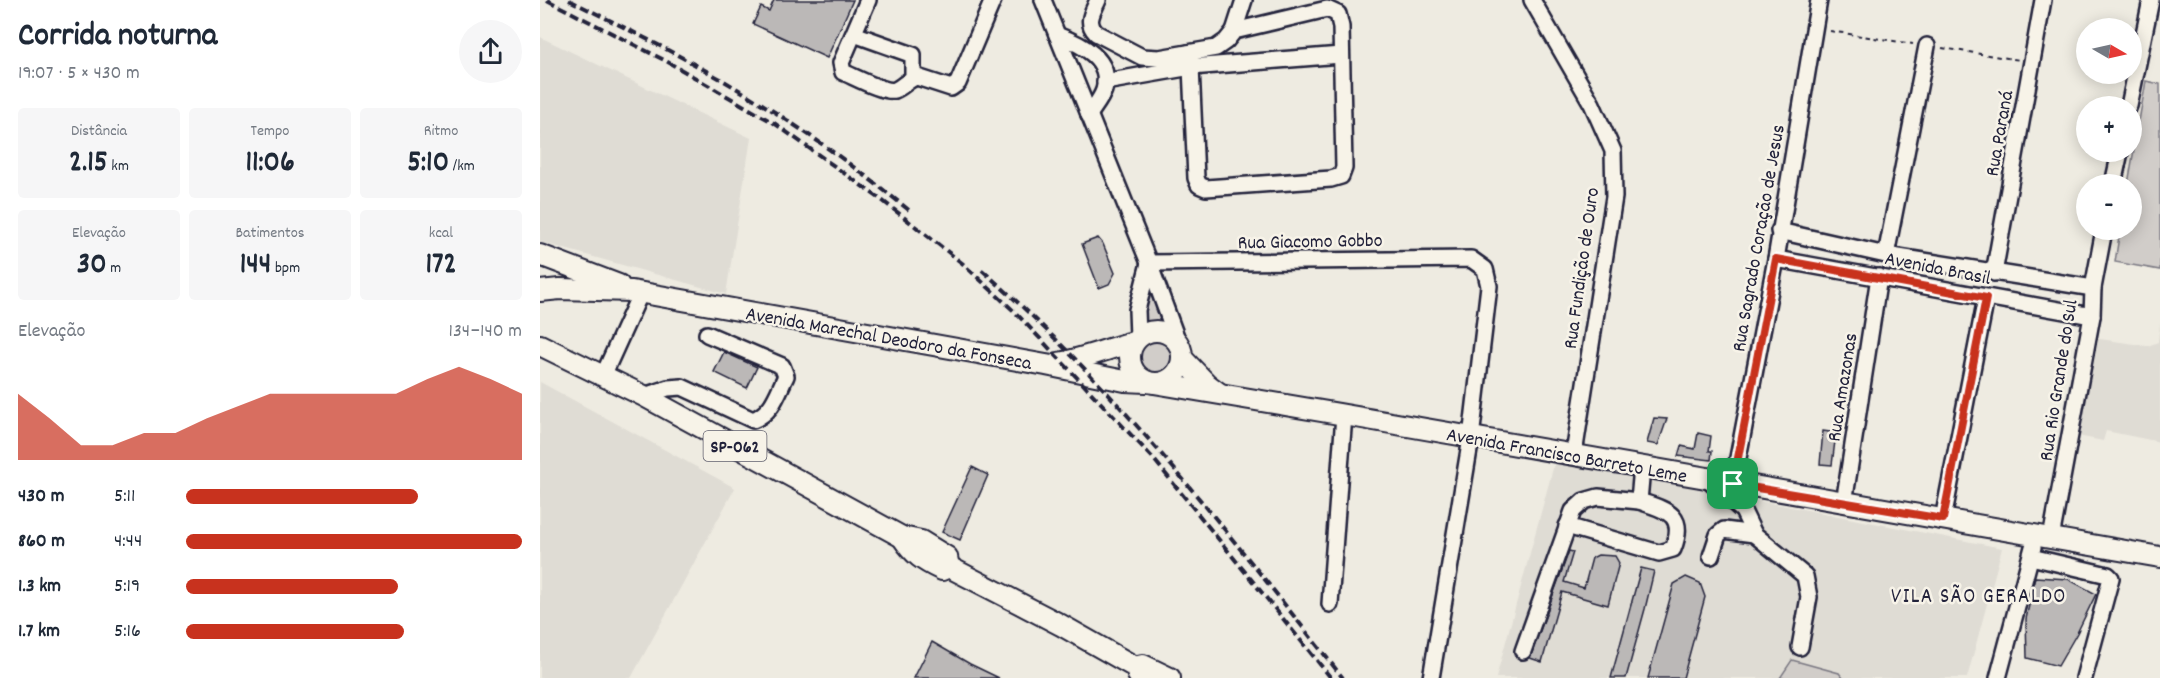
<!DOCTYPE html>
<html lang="pt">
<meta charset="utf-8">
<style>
body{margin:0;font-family:Dekko,sans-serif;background:#f6f6f7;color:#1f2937;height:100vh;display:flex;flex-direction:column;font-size:22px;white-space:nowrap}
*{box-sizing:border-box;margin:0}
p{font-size:20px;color:#747a83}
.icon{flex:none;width:33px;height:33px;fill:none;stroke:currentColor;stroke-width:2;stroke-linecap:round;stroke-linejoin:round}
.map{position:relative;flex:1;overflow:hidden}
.drawer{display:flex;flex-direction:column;background:#fff;width:540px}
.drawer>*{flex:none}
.needle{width:39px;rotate:99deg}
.buttons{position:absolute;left:1536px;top:18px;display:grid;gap:12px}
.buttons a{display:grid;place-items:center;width:66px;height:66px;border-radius:50%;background:#fff;box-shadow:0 3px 15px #0003;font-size:30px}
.pin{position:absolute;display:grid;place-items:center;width:51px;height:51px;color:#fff;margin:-26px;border-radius:12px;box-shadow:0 3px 9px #0006}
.round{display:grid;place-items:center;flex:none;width:63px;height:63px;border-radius:32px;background:#f6f6f7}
.head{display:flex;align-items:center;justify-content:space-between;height:102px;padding:0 18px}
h1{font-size:33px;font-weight:800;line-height:45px}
.figures{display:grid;grid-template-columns:repeat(3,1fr);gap:9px;height:102px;padding:6px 18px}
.figures div{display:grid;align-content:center;border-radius:6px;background:#f6f6f7;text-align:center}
.figures b{font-size:30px;font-weight:800}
.figures small{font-size:16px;font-weight:400}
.figures p{font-size:16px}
.chart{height:168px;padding:12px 18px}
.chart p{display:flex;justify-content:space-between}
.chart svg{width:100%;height:108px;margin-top:6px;fill:#c8321e;opacity:.7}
ul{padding:0 18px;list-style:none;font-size:20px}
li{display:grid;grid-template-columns:96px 72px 1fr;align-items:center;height:45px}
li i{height:15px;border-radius:8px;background:#c8321e}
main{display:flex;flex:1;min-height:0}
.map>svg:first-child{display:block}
.built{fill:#dfdcd4}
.green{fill:#d1cdc9;stroke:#7a7882;stroke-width:1.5}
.building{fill:#bbb8b7;stroke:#22223b;stroke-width:1.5}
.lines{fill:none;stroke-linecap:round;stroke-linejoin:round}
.minor-casing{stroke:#22223b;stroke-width:20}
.major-casing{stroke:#22223b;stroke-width:24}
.path{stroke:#22223b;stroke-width:2;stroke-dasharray:4.5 4.5;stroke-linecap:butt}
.minor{stroke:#f7f3e8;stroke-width:15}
.major{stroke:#f7f3e8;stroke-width:20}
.rail{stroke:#22223b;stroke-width:4;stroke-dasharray:9 4.5;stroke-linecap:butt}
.route-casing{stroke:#fff;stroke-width:12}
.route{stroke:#c8321e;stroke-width:8}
.labels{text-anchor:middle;stroke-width:5;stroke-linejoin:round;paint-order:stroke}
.shield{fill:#f7f3e8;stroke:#62616f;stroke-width:1.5}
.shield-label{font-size:18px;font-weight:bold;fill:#22223b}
.street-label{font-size:20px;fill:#22223b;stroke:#f7f3e8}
.neighbourhood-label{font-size:21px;letter-spacing:1.5px;fill:#22223b;stroke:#f7f3e8}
</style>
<main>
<section class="drawer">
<div class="head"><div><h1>Corrida noturna</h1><p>19:07 · 5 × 430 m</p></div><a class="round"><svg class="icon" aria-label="share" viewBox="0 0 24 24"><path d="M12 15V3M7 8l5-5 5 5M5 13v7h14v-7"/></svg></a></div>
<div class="figures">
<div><p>Distância</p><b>2.15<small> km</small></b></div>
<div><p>Tempo</p><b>11:06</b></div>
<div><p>Ritmo</p><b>5:10<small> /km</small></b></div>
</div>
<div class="figures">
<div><p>Elevação</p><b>30<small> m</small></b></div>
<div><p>Batimentos</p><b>144<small> bpm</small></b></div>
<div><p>kcal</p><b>172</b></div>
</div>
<div class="chart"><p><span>Elevação</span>134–140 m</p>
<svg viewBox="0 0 160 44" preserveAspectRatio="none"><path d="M0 44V17L10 27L20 38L30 38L40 33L50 33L60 27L70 22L80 17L90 17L100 17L110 17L120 17L130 11L140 6L150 11L160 17V44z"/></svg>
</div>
<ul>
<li><b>430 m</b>5:11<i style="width:69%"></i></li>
<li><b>860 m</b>4:44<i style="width:100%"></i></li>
<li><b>1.3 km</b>5:19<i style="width:63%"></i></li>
<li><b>1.7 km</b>5:16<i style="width:65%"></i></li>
</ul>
</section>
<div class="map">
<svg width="1620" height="678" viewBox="0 0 1620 678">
<rect width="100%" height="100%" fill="#eeebe1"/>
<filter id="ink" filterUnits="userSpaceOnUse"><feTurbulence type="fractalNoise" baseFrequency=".0167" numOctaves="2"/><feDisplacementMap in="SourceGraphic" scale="12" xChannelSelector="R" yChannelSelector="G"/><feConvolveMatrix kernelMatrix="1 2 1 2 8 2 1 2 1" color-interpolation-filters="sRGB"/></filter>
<g filter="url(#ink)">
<g class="built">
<polygon points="0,37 211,138 186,294 0,242"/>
<polygon points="1620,323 1620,442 1566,431 1563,441 1533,435 1553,338 1608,346 1618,342"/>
<polygon points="0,382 195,488 91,678 0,678"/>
<polygon points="1015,461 1462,548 1427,678 956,678"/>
</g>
<g class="green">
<polygon points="1606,81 1620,84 1620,270 1575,262 1580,230 1592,230 1592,184 1588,184"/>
<polygon points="608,287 628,328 613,326 599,327"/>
<circle cx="614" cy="357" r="17"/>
<polygon points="1252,660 1299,673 1303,678 1240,678"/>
</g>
<g class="building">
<polygon points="234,0 313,0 287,58 213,24 221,7 229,11"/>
<polygon points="558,238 563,244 575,273 569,284 559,288 542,244"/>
<polygon points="184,352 217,367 207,388 174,372"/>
<polygon points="1114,418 1127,419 1118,445 1107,443"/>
<polygon points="1283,431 1296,433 1292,465 1280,464"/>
<polygon points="1158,433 1171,436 1169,451 1172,451 1171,460 1138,456 1141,446 1155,449"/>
<polygon points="432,467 448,475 420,540 402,532"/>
<polygon points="1029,551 1033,552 1024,582 1044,588 1052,558 1058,555 1075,556 1079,563 1068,605 1022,592 1002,662 990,658"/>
<polygon points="1101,568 1114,571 1105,609 1086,678 1071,678"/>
<polygon points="1146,577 1160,583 1165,597 1143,678 1108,678 1134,584"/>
<polygon points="1495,577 1528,579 1556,594 1537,633 1518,666 1487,658 1486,619"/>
<polygon points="392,642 430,664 459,678 374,678"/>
</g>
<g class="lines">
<g class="minor-casing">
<g id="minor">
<path d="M328 0 301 63 303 72C315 77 344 93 355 90 363 87 368 79 377 77L411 88 418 83 453 0"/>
<polyline points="503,0 609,263 638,342"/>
<path d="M558 0C553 12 545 22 556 33L602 57 619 58 676 48 686 41 694 31 704 0"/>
<polyline points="992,0 1052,104 1073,151 1074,197 1034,454"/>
<polyline points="314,34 373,55 373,78"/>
<path d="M517 35C541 44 573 59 564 90 561 99 554 107 549 115"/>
<polyline points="648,53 651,67 656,178 659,185 666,188 791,179 801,176 804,168 801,27 798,14 787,9 694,31"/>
<polyline points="565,82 651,67 801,55"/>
<polyline points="1589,106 1611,0"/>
<polyline points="1573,184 1580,152"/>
<polyline points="1239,231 1346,255 1553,288"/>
<polyline points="1346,255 1387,46"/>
<polyline points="1236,259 1552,316"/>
<polyline points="609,263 931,259 945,269 949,286 931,438 891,678"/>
<polyline points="1454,273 1503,0"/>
<polyline points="598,337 597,310 609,263"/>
<polyline points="63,376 101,292"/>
<path d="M104 396 128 388 142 387 213 420C233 412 237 394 246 376L242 366 167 334"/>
<polyline points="1167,479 1203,511 1214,534 1265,576 1269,597 1260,647"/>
<polyline points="1193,484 1236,259 1279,0"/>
<polyline points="1304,503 1339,277"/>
<polyline points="1403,519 1446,298"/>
<path d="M1027 526 1119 553 1133 549C1147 514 1126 510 1099 501"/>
<polyline points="1511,538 1552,316 1553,288 1564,230"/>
<polyline points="1171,556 1178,535 1184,530 1214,534"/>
<polyline points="1491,557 1568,575 1571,578 1544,678"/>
<polyline points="790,604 804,415"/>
<polyline points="983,651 1033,511 1044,501 1058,497 1099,501 1102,467"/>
<polyline points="1458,678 1493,547"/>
</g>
</g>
<g class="major-casing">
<g id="major">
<polyline points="0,255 79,285"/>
<polyline points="0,291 20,289 92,291 506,365 585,381 606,382"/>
<circle cx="616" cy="357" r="26"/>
<polyline points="0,345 104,396 362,537 381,541 407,557 409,567"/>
<polyline points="642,358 667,384 679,393"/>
<path d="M518 363C544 359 568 348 594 342"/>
<path d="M614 383C950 438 1285 500 1620 557"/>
<path d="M362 537C374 555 383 561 402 570L409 567"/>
<polyline points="409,567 521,625 595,667 598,675 604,678"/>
<polyline points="595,667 603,665 630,678"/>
</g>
</g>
<g class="path">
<polyline points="1290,31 1373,44"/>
<polyline points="1402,48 1480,60"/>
</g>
<use href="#minor" class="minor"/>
<use href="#major" class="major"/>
<g class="rail">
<polyline points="7,0 126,61 234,123 343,201 422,263 475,312 612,457 791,678"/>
<path d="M29 0C94 32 160 65 222 104 273 136 323 173 370 211"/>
<path d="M442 270C579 390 690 536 803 678"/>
</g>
</g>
</g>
<g class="lines" filter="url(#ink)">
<g class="route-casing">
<polygon id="route" points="1236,259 1446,298 1403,519 1193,484"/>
</g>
<use href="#route" class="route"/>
</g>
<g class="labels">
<rect class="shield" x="163.5" y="431" width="63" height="30" rx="4.5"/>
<g class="shield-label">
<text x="195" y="452">SP-062</text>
</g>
<g class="street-label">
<text transform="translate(1458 133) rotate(-80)" y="7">Rua Paraná</text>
<text transform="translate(1217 238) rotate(-80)" y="7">Rua Sagrado Coração de Jesus</text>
<text transform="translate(770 240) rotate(-1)" y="7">Rua Giacomo Gobbo</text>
<text transform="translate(1398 267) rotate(11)" y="7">Avenida Brasil</text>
<text transform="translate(1040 268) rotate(-82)" y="7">Rua Fundição de Ouro</text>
<text transform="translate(349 337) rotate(10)" y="7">Avenida Marechal Deodoro da Fonseca</text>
<text transform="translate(1517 380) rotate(-81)" y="7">Rua Rio Grande do Sul</text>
<text transform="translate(1301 387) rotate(-81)" y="7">Rua Amazonas</text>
<text transform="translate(1027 454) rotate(10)" y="7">Avenida Francisco Barreto Leme</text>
</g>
<g class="neighbourhood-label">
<text x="1439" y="602">VILA SÃO GERALDO</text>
</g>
</g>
</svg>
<div class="buttons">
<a><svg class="needle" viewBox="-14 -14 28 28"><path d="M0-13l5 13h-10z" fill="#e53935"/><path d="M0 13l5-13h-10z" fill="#747a83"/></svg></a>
<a>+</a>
<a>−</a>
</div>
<div class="pin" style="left:1193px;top:484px;background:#1e9e55"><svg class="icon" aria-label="arrive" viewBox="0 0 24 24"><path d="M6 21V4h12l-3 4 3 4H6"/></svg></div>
</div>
</main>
